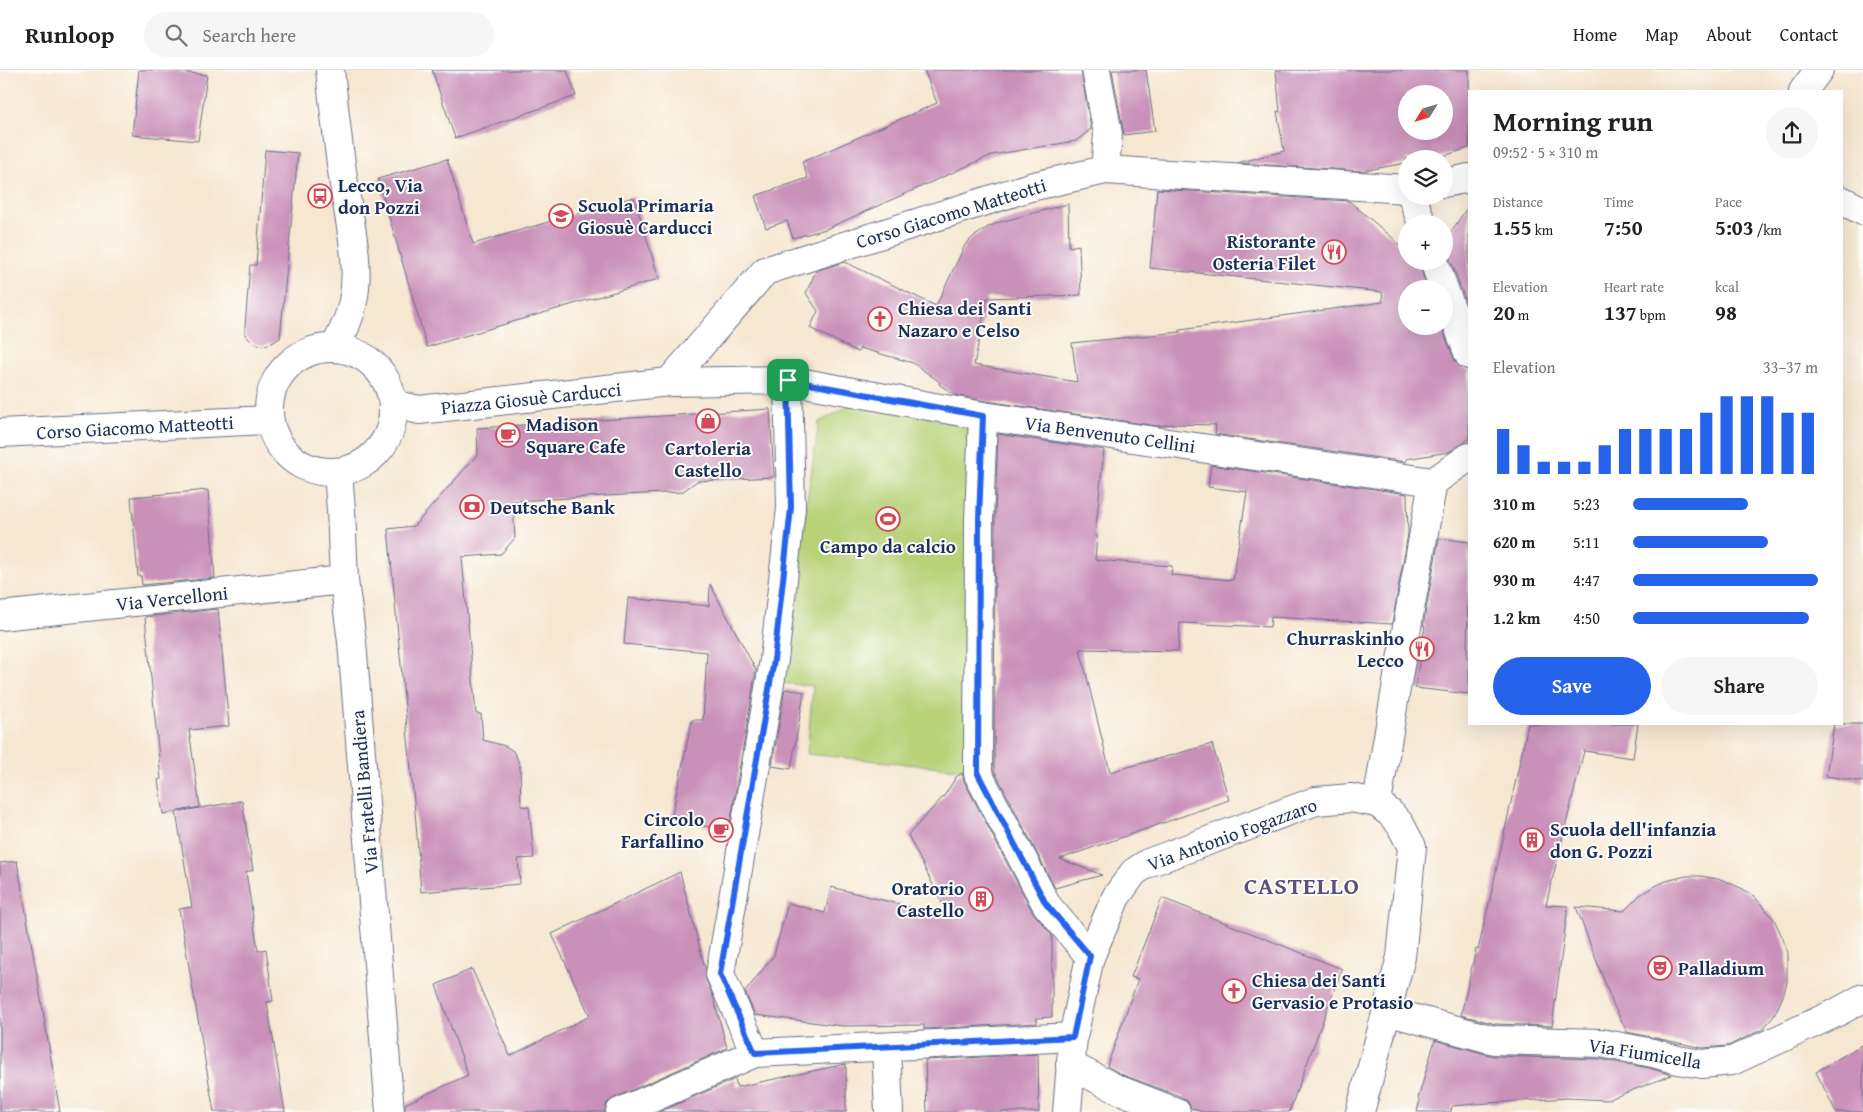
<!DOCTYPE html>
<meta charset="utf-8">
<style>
body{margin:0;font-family:"Gentium Book Plus",serif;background:#f6f6f6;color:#222;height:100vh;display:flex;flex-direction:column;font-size:19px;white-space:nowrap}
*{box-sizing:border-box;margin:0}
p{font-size:16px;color:#767676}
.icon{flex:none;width:28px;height:28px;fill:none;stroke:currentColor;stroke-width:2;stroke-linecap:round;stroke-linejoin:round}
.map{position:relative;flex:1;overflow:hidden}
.sheet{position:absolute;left:1468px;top:20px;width:375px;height:635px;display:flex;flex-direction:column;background:#fff;border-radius:0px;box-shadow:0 5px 20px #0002}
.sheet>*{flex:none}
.needle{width:32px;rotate:233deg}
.controls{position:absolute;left:1398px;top:15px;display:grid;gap:10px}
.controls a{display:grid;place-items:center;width:55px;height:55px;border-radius:50%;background:#fff;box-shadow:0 5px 20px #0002;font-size:25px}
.pin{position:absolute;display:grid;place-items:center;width:42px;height:42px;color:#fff;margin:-21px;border-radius:10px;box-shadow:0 2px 8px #0006}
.round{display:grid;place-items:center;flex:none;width:52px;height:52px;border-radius:26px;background:#f6f6f6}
.overview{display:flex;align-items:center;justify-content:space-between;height:85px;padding:0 25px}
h1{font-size:28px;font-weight:800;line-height:38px}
.figures{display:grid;grid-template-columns:repeat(3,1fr);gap:8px;height:85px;padding:5px 25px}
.figures div{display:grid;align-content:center}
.figures b{font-size:21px;font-weight:800}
.figures small{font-size:14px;font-weight:400}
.figures p{font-size:14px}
.chart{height:140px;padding:10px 25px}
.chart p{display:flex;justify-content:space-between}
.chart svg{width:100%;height:90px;margin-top:5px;stroke:#2563eb;stroke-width:6}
.button{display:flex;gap:10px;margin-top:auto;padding:10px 25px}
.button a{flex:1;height:58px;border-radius:30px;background:#2563eb;color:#fff;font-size:20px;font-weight:800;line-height:58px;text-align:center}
.button a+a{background:#f6f6f6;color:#222}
ul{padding:0 25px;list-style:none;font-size:16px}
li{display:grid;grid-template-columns:80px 60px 1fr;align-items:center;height:38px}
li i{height:12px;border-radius:6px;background:#2563eb}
header{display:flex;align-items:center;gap:30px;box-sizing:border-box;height:70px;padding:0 25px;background:#fff;border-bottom:1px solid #e0e0e0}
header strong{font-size:24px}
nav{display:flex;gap:28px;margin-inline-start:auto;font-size:18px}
.search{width:350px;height:45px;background:#f6f6f6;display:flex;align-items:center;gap:12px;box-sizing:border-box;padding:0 18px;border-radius:28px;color:#767676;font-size:19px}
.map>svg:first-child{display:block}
.green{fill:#b8d278;stroke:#6a806b}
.building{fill:#c990b9;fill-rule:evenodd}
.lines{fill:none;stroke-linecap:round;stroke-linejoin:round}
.minor-casing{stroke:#686f86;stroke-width:30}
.minor{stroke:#fff;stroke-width:28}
.route-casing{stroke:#fff;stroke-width:10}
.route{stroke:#2563eb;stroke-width:6}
.labels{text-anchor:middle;stroke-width:4;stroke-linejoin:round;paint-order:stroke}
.poi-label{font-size:19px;font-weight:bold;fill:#1b2f5e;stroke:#fdfcf7;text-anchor:start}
.street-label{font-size:19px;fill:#1b2f5e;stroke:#fdfcf7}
.district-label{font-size:24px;font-weight:bold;letter-spacing:1px;fill:#58517e;stroke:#fdfcf7}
</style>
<header>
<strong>Runloop</strong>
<div class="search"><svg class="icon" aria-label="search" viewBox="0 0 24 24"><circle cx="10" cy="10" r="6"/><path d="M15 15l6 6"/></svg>Search here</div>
<nav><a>Home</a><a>Map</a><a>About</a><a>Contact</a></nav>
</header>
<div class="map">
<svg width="1863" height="1042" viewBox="0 0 1863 1042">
<rect width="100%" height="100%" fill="#fdfcf7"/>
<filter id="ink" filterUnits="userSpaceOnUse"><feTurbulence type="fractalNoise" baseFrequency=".02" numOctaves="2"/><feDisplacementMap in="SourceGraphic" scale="10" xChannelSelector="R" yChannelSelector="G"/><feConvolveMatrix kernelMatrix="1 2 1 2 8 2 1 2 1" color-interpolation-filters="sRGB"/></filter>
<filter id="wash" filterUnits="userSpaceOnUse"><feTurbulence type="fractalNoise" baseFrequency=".0096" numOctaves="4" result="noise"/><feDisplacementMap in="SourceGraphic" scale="20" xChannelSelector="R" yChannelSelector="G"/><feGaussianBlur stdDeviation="1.12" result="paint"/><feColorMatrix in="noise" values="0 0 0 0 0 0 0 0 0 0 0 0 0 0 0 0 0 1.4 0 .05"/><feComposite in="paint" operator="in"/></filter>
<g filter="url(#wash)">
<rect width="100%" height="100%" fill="#f6e7d1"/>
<polygon class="green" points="858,331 976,350 968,700 807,684 813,616 779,613 819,352"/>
<g id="blocks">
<g class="building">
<polygon points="139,0 163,0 207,5 198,71 132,65"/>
<polygon points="432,0 567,0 576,26 455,68"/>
<polygon points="924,0 1081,0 1091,59 1076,71 992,85 826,159 793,168 787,151 766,158 755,126 808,108 802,92 937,33"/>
<polygon points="1112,0 1146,0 1155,61 1124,65"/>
<path d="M1276 0H1469V78L1433 89H1406V93L1362 101 1237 93 1284 81 1277 41 1280 42ZM1406 24H1444V61H1406Z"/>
<polygon points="265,80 298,83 280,268 272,273 262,276 252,272 245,265 245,256 250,195 256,195"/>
<polygon points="447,89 473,174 634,127 659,209 427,277 378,109"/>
<polygon points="1157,119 1349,131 1394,169 1406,183 1406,191 1413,191 1421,200 1427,219 1406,219 1406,256 1441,256 1455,291 1460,297 1469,300 1469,368 1464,373 1449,382 1406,389 1406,392 1215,364 1216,355 1174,354 1157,356 986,331 954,325 939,314 940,312 913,293 860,278 858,282 810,258 818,241 806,223 816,201 845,192 936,236 965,175 972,168 988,157 1000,152 1068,134 1069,177 1079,175 1081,225 987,228 974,295 1077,312 1072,273 1180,262 1180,260 1383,232 1382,222 1150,198"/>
<polygon points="1469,135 1469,240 1449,186 1444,179 1444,172"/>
<polygon points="770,339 774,407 697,411 682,422 513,431 515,468 501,484 462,487 476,644 481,644 483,670 505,676 513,681 517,688 520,696 521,736 529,737 534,788 518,789 520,814 421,822 416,753 388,459 414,456 478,384 477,358"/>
<polygon points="998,364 1104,380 1095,465 1097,466 1095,490 1172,496 1171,505 1233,510 1247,422 1208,417 1211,395 1407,424 1408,464 1392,554 1271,547 1270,557 1180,553 1178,581 1080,579 1110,702 1212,674 1229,730 1060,789 1102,805 1055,818 994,700 995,449"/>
<polygon points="208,420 215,508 142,515 141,506 138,506 131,427"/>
<polygon points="1439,468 1469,472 1467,589 1469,589 1469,624 1415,618 1425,556 1423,556"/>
<polygon points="710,514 756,600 729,761 671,749 692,650 703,650 707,582 624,574 628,528 709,536"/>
<polygon points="218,539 229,656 189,660 200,737 163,744 158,710 161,709 145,547"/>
<polygon points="785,619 804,622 791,699 772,696"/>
<polygon points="1528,654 1638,654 1633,688 1584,681 1546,835 1568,836 1552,956 1496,954 1461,945 1476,879 1478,880 1490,829"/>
<polygon points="1834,654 1863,654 1863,712 1826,706"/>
<polygon points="962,703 964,711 1032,841 1052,865 1052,947 1037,948 1037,953 924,959 924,955 843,956 755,945 745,922 774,885 788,833 825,843 831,817 949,847 908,765 944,726 956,707"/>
<polygon points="242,731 253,800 246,802 258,881 266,879 273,931 267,932 285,1042 214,1042 179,839 192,837 176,742"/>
<polygon points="17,791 36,900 60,1042 0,1042 0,793"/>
<polygon points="680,802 705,898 706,910 713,926 727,978 614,1028 607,1033 605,1042 405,1042 405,1034 468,1005 436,915 472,899 510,986 590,946 552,864"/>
<polygon points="1686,806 1701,806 1723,810 1743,819 1755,827 1774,849 1783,869 1787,883 1787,912 1783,926 1774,946 1763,959 1728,976 1703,978 1627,962 1613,934 1576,837 1624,841 1640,825 1653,817 1666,811"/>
<polygon points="1162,828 1342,899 1289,1042 1203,1042 1191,1038 1188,1032 1182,1027 1123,1005 1107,996 1138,909 1131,907"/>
<polygon points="1435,970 1493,986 1599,989 1649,998 1672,1005 1607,1030 1568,1028 1489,1033 1452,1036 1451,1042 1417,1042 1420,1030 1418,1029"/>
<polygon points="1863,974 1863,1042 1836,1042 1816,1002"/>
<polygon points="1038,984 1039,1042 927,1042 925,990"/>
<polygon points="846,994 846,1042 659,1042 735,1009 737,1017"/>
</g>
</g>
</g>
<g filter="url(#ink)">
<use href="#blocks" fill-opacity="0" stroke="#686f86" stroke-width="1"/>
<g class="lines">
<g class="minor-casing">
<g id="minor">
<path d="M330 0C334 38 338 76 344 114 349 152 361 193 353 231 350 248 343 262 335 277"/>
<polyline points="1096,0 1108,64 1105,100"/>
<polyline points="1803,21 1819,0"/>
<polyline points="1444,113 1469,108"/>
<polyline points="1412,126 1422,154"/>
<polyline points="1841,130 1863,141"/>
<polyline points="1434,191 1444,219"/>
<polyline points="1444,219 1469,285"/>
<circle cx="331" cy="340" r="62"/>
<polyline points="669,312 765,201 1030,117 1105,100 1406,119"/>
<polyline points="394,334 419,340 669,312 788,310 983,346 1433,412"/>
<polyline points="983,346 979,449 978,704 1046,834 1090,887"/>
<polyline points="0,363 269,350"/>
<polyline points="338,403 341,440 344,510 352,572 390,1042"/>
<polyline points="0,546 344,510"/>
<polyline points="1377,733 1399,601 1433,412 1469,387"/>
<polyline points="1386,941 1494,970 1601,973 1653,983 1678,990 1702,994 1732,991 1838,942 1863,928"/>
<polyline points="886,977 889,1042"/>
<polyline points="755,983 720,904 774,590 791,438 788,310"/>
<polyline points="1070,995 1117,1019 1176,1042"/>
<polyline points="620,1042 755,983 1073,967"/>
<polyline points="1067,1042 1073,967 1090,887 1116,827 1134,802 1148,793 1316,731 1351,728 1377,733 1390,743 1400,754 1412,777 1401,887 1360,1042"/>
</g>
</g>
<use href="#minor" class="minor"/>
</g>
</g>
<g class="lines" filter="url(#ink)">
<g class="route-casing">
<polygon id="route" points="788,310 983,346 979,449 978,704 1046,834 1090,886 1073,967 755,983 720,904 774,590 791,438"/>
</g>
<use href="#route" class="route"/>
</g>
<defs>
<g id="bus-ring" transform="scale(1.25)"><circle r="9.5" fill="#fdfcf7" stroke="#d1495b" stroke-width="1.5"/><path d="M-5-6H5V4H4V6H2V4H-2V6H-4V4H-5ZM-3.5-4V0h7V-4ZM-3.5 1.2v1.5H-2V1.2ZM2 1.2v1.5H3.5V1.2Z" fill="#d1495b"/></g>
<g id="school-ring" transform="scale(1.25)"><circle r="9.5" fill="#fdfcf7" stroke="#d1495b" stroke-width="1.5"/><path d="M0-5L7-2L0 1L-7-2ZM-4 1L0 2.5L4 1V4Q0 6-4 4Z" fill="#d1495b"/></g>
<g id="restaurant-ring" transform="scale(1.25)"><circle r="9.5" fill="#fdfcf7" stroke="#d1495b" stroke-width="1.5"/><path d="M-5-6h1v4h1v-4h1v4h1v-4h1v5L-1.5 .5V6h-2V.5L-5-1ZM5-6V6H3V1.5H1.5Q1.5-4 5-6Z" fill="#d1495b"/></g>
<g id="church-ring" transform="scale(1.25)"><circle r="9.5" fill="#fdfcf7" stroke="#d1495b" stroke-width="1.5"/><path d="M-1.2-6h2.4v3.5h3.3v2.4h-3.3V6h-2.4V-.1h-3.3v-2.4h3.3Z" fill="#d1495b"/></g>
<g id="shop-ring" transform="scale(1.25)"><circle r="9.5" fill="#fdfcf7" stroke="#d1495b" stroke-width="1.5"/><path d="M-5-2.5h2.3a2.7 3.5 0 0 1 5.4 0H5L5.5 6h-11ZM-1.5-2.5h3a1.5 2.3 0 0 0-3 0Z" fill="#d1495b"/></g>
<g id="cafe-ring" transform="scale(1.25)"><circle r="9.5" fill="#fdfcf7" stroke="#d1495b" stroke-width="1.5"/><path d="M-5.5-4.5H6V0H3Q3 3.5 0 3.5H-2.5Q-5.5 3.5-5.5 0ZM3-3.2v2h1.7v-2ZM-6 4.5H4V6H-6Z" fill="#d1495b"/></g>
<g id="bank-ring" transform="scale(1.25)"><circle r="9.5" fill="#fdfcf7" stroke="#d1495b" stroke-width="1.5"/><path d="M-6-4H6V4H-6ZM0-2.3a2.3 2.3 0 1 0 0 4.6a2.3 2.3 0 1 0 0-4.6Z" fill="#d1495b"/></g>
<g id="stadium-ring" transform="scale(1.25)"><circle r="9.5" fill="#fdfcf7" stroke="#d1495b" stroke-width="1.5"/><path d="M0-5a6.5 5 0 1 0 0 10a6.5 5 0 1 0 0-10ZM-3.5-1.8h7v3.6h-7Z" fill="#d1495b"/></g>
<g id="building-ring" transform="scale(1.25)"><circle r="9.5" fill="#fdfcf7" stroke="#d1495b" stroke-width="1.5"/><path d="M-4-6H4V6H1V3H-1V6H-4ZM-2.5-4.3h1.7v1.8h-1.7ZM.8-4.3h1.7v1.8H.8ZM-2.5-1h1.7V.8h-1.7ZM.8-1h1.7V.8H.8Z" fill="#d1495b"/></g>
<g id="theatre-ring" transform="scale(1.25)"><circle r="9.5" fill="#fdfcf7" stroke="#d1495b" stroke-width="1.5"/><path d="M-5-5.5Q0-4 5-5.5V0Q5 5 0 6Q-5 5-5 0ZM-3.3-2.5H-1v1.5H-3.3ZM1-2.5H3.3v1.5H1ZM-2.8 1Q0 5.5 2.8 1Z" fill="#d1495b"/></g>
</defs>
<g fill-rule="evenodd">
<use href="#bus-ring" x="320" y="126"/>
<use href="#school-ring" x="561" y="146"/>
<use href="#restaurant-ring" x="1334" y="182"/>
<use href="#church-ring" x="880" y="249"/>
<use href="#shop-ring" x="708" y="351"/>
<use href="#cafe-ring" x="508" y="365"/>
<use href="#bank-ring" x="472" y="437"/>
<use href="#stadium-ring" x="888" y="449"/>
<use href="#restaurant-ring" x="1422" y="579"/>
<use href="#cafe-ring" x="721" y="760"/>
<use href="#building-ring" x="1532" y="770"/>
<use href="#building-ring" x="981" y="829"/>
<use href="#theatre-ring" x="1660" y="898"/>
<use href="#church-ring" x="1234" y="921"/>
</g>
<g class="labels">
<g class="poi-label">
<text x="338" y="122">Lecco, Via<tspan x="338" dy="22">don Pozzi</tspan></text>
<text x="578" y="142">Scuola Primaria<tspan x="578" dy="22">Giosuè Carducci</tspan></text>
<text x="1316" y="178" text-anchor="end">Ristorante<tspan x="1316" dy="22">Osteria Filet</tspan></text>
<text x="898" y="245">Chiesa dei Santi<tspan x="898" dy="22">Nazaro e Celso</tspan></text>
<text x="526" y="361">Madison<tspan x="526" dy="22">Square Cafe</tspan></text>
<text x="708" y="385" text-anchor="middle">Cartoleria<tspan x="708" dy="22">Castello</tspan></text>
<text x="490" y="444">Deutsche Bank</text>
<text x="888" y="483" text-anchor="middle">Campo da calcio</text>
<text x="1404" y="575" text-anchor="end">Churraskinho<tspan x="1404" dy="22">Lecco</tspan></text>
<text x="704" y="756" text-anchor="end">Circolo<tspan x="704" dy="22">Farfallino</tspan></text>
<text x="1550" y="766">Scuola dell'infanzia<tspan x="1550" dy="22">don G. Pozzi</tspan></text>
<text x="964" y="825" text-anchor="end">Oratorio<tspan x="964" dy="22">Castello</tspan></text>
<text x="1678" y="905">Palladium</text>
<text x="1252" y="917">Chiesa dei Santi<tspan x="1252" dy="22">Gervasio e Protasio</tspan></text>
</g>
<g class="street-label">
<text transform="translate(951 143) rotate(-17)" y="7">Corso Giacomo Matteotti</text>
<text transform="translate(531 328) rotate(-6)" y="7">Piazza Giosuè Carducci</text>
<text transform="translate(135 357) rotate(-3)" y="7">Corso Giacomo Matteotti</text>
<text transform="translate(1110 364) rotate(8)" y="7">Via Benvenuto Cellini</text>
<text transform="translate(172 528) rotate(-6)" y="7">Via Vercelloni</text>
<text transform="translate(364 722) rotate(-95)" y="7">Via Fratelli Bandiera</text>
<text transform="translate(1232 764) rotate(-20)" y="7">Via Antonio Fogazzaro</text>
<text transform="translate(1645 983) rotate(9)" y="7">Via Fiumicella</text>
</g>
<g class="district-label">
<text x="1302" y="824">CASTELLO</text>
</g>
</g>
</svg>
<div class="controls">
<a><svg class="needle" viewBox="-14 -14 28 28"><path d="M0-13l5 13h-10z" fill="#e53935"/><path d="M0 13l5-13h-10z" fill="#767676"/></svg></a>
<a><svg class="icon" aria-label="layers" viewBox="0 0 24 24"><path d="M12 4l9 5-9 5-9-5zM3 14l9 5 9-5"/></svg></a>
<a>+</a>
<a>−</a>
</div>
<div class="pin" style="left:788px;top:310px;background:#1e9e55"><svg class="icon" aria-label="arrive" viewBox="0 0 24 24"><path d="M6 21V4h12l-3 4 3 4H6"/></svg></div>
<section class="sheet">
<div class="overview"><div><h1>Morning run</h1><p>09:52 · 5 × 310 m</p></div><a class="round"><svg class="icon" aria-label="share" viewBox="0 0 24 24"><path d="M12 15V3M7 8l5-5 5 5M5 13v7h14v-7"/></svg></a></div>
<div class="figures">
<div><p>Distance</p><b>1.55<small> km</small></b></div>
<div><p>Time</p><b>7:50</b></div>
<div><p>Pace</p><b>5:03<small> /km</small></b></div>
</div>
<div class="figures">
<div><p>Elevation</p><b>20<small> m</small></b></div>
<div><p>Heart rate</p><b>137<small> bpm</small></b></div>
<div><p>kcal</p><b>98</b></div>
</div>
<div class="chart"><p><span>Elevation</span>33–37 m</p>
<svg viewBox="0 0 160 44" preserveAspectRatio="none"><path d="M5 44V22M15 44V30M25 44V38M35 44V38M45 44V38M55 44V30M65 44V22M75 44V22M85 44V22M95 44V22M105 44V14M115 44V6M125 44V6M135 44V6M145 44V14M155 44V14"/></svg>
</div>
<ul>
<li><b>310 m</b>5:23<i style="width:62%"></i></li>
<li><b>620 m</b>5:11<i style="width:73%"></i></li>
<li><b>930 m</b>4:47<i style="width:100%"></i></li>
<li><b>1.2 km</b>4:50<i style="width:95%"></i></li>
</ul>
<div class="button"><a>Save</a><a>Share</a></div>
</section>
</div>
